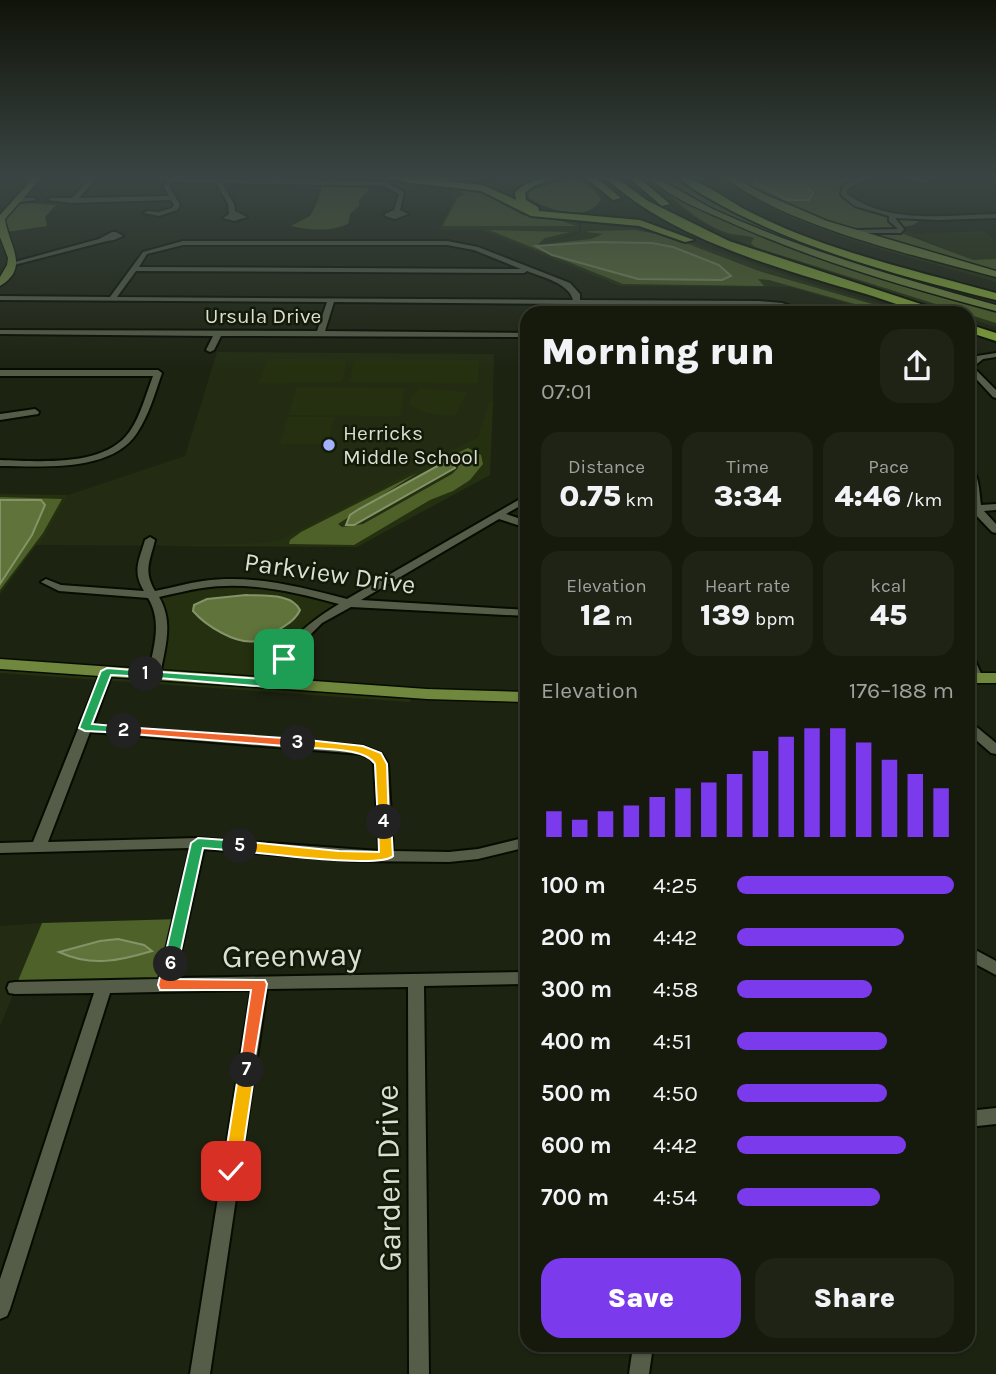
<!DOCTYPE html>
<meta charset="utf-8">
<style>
body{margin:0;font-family:Karla,sans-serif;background:#1f2316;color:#f1f3f6;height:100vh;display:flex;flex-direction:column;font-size:26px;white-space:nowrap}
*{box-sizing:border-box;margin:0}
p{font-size:23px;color:#9ea19d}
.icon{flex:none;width:38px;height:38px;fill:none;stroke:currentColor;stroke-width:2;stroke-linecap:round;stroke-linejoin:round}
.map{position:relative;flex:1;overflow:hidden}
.side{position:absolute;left:520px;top:306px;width:455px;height:1046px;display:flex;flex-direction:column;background:#161a0d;border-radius:21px;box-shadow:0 2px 5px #0004,0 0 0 2px #35382e}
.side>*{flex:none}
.pin{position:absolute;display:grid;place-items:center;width:60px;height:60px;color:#fff;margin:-30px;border-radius:14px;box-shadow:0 4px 10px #0006}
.km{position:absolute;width:35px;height:35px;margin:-18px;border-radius:50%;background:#222;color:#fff;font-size:19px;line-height:35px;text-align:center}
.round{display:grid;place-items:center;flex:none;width:74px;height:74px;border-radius:21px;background:#1f2316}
.headline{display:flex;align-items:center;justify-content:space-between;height:119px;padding:0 21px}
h1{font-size:38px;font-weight:800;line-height:52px}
.stats{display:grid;grid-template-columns:repeat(3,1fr);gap:10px;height:119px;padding:7px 21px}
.stats div{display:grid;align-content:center;border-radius:18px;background:#1f2316;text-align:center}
.stats b{font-size:30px;font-weight:800}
.stats small{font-size:19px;font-weight:400}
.stats p{font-size:19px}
.chart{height:196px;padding:14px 21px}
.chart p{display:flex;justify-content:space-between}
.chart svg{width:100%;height:126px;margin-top:7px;stroke:#7c3aed;stroke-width:6}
.action{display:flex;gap:14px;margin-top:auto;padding:14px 21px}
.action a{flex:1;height:80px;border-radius:21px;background:#7c3aed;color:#fff;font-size:28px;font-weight:800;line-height:80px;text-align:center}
.action a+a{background:#1f2316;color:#f1f3f6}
ul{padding:0 21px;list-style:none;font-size:23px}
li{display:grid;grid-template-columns:112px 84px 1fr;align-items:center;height:52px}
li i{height:18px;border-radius:9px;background:#7c3aed}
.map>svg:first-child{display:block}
.built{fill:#232c13}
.green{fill:#253010}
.forest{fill:#4e6128}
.water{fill:#5f733a;stroke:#849368;stroke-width:2}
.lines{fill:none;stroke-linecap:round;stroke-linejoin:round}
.minor-casing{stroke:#070c01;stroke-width:4}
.major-casing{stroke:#070c01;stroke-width:3}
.highway-casing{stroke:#070c01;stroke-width:4}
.minor{fill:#555c48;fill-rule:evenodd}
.major{fill:#70873e;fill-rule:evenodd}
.highway{fill:#82a438;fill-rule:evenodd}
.split-1{fill:#22a559;stroke:#fff;stroke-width:2}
.split-2{fill:#22a559;stroke:#fff;stroke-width:2}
.split-3{fill:#f0652b;stroke:#fff;stroke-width:2}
.split-4{fill:#f5b400;stroke:#fff;stroke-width:2}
.split-5{fill:#f5b400;stroke:#fff;stroke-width:2}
.split-6{fill:#22a559;stroke:#fff;stroke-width:2}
.split-7{fill:#f0652b;stroke:#fff;stroke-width:2}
.split-8{fill:#f5b400;stroke:#fff;stroke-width:2}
.poi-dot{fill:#a3b2fd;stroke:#131a08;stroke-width:2.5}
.labels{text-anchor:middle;stroke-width:5;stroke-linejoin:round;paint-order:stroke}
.far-street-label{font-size:21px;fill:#daded3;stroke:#131a08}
.far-poi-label{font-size:21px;fill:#daded3;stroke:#131a08;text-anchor:start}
.street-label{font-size:26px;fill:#daded3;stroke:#131a08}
.near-street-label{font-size:32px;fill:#daded3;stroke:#131a08}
</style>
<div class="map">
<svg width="996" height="1374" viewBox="0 0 996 1374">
<rect width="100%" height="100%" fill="#1d2311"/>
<g class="built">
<polygon points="217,352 494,354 492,433 270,546 40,545 68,495 185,456"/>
<polygon points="42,923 20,978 0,1026 0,926"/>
</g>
<g class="green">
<polygon points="223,177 328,177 475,188 520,210 574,219 579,225 578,232 547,242 571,237 581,232 581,224 586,220 639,224 807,282 911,313 879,313 790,287 620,286 481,230 439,230 452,203 447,186 421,185 407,192 398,186 387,183 235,180"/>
<path d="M638 177H648L689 202 777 244 829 263 996 310V327L968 318V313H954C845 278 726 254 638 177Z"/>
<path d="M712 177H722L764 201 996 275V282C899 254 798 232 712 177Z"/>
<polygon points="546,179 516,193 516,200 511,200 493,189 454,183"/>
<polygon points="902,230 914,234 984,231 996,242 996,259 973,261 919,237 899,232"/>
<polygon points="267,359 347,359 342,382 259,383"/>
<polygon points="355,359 479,360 478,383 349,382"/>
<polygon points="297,387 405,388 400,416 288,415"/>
<path d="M420 388 467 392 455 415C437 415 424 415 409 404L412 396Z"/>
<polygon points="493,401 490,475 357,547 156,546 264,543 280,540 478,437 489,403"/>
<polygon points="288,417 334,417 328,444 280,444"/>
<polygon points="0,494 68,495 40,545 36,545 0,594"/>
<path d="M243 584C276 586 306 593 336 606 305 625 288 652 267 682L413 692 410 702 0 673V663L157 674C172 643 169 630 161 598L203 587Z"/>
</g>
<g class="forest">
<path d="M641 177C649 177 695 206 707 212 799 258 897 285 996 313V323L755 247 751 243 754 238C744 234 733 236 722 231 692 219 670 192 641 177Z"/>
<path d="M659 177H670C738 220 812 247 888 272 870 272 849 263 831 256 772 235 713 212 659 177Z"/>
<polygon points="728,177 787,177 755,180 755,183 788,200 800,182 796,177 877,177 846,186 844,195 892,219 915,218 919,221 913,225 891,229 973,260 996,259 996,274 855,232 800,213"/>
<path d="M566 179C580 179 595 187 601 200 586 224 546 209 529 198L528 191Z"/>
<path d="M322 185 371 186 359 201V206L350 214 348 224C330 232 310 230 291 226L310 216C314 211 322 192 322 185Z"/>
<polygon points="450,187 477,190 523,215 562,221 576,226 443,226 457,198 465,194"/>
<polygon points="18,202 56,205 45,217 47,226 6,232 5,221"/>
<polygon points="489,230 570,232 545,238 536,246 552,255 638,279 704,280 719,265 661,244 595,242 546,244 591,239 603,234 586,232 590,231 635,230 667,236 759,271 903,313 887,313 769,280 758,279 764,286 623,284"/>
<polygon points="468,448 481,455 483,464 470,480 453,491 430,500 354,545 289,544 290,540 301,532 417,473 338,524 342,527 363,524 452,474 458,468 457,464 440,461"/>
<polygon points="0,497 62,499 43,533 0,590 0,584 37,526 41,500 0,500"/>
<polygon points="180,919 166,985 15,988 42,923"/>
</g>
<g class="water">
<polygon points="797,177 813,193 809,200 788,200 755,183 755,179"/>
<polygon points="595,242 652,243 673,247 719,265 731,276 722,280 638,279 552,255 536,246"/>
<polygon points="451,462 455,468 354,525 346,525 350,515 359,509 441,464"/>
<polygon points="0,500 41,500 45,505 32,535 0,584"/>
<path d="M246 595C263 596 292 593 300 610 296 619 288 624 280 629 273 633 264 639 256 641 236 645 205 625 193 611L194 605 207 599Z"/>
<path d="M118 939 144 945 152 951C119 961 91 967 59 952L100 941Z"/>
</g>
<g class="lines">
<g class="minor-casing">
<g id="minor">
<polygon points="91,177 98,177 79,198 169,196 163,186 168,181 154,177 385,182 404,192 400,210 408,214 395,219 385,216 385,214 394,210 399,194 384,186 222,183 234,204 235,211 247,217 234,221 223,218 229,214 228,204 216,183 174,182 169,186 180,205 177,210 159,216 144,213 147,211 159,212 172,208 174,205 171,200 72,203 48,200 51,198 72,198"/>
<path d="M864 177H880L860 182 847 189V194C889 225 947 215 996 214V218L938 220 895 218 904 229 901 233H853V231L855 230 898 229 889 221V216L855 206 841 195 842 187 856 179Z"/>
<polygon points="899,177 924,179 939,177 924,183"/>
<polygon points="16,198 34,198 37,200 12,203 12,201"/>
<polygon points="112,232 116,232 123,236 114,240 107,241 14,265 11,263 99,239"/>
<path d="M183 241H447L478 247 570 283 580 294V300L759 301 782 303 811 313H800L781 307 759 305 581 304 582 313H574L573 304 334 302 325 331 527 333V337L221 336 214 350 210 352 206 350 213 336 0 334V330L317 331 327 302 0 300V296L110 297 143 252ZM183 245H447L474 250 521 269 139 267 147 254ZM136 271 524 273 527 271C542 277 569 283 573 300L117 297Z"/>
<polygon points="996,353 996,357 983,359 973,367 996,390 996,398 993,397 968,370 968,363 977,356"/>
<path d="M0 370H158L162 373C155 393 149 415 137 433 111 473 41 466 0 466V460C38 461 105 468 130 431 141 415 146 394 153 376H0Z"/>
<polygon points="35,409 39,412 38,414 0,420 0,414"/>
<path d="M968 465C980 473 979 492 981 505L996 504V510L984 511 996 524V533L992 532 973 512 968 510 971 506Z"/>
<path d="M527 495V502L506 514 527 521V528L499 519 361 600 527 610V616L351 607 322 623 296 649 272 686 268 687 262 683C286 645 299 628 339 604 294 592 249 581 202 588 188 590 173 594 159 597 174 622 165 648 160 675L154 679 148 675C153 649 163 622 148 598L59 591 41 582 46 579 61 585 144 591C132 571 139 561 145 540L150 537 155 540C150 561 143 571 155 591 171 588 187 583 203 581 252 574 300 587 347 599Z"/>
<path d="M968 654 974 658 983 678 981 681H973C967 672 967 664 968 654Z"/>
<path d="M107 667 113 671 93 725 363 746 381 753 388 764 393 851 449 852 478 849 527 837V847L478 859 449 862 354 861 204 849 175 978 527 972V984L424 986 429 1374H409L408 987 267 989 210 1374H190L251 990 110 993 10 1309 7 1316 0 1319V1279L94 993 15 994 9 993 7 988 9 983 15 982 159 979 190 848 0 853V843L33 842 101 671ZM90 732 361 754 371 759 374 764 379 851 198 838 48 842Z"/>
<polygon points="968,723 973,724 996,743 996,754 991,753 968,733"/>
<polygon points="968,946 996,961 996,975 968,960"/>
<polygon points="996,1108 996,1124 968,1127 968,1111"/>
<polygon points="633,1346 653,1346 649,1374 629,1374"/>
</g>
</g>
<g class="major-casing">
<g id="major">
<path d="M34 177H42L5 219C8 244 31 268 0 286V277L7 265 8 258 0 237V215Z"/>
<polygon points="362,177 510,177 433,182"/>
<path d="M648 177C661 177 700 203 715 210 806 251 900 278 996 305V311C905 287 813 260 727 221 700 209 670 198 648 177Z"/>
<path d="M724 177H734L762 193 827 221 996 271V277C917 256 788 227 724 177Z"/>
<polygon points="0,659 427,689 527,692 527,702 427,699 0,669"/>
<rect x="968" y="673" width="28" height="10"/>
</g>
</g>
<g class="highway-casing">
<g id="highway">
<path d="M401 177 483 185 516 200 515 192C528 180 543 177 560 177L534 186 525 193 526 200 538 207 539 211 640 220 694 240 685 242 639 226 531 216 481 191 404 182 401 181Z"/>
<polygon points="585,177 595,177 621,198 613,200"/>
<path d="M605 177H615L648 201 729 241 948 313C920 314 892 302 866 294 783 270 668 238 605 177Z"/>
<polygon points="628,177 638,177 670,204 662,206"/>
<path d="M678 177C698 177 730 202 750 212 827 251 913 270 996 293V300C907 278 814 253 732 211 714 201 693 191 678 177Z"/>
<polygon points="968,324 996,333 996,341 968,332"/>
</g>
</g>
<use href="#minor" class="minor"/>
<use href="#major" class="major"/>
<use href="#highway" class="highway"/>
</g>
<linearGradient id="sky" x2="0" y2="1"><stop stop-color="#101309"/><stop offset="0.48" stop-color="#3a4543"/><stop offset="1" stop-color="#3a4543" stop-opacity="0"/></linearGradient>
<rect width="996" height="370" fill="url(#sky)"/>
<polygon class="split-1" points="284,655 289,659 272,686 268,687 146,677 140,674 146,671 264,679 280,656"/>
<polygon class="split-2" points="107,668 146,671 151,674 146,677 111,675 92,724 124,727 130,731 128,733 85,731 79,728 101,671"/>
<polygon class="split-3" points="124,727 298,739 304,743 298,747 120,733 118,731"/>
<path class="split-4" d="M298 739 363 746 381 753 387 764 389 825H380L378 822 375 764C364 746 314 750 294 746L292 743Z"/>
<path class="split-5" d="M384 818 391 822 393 856C382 869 263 853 240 851L233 846 240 841 339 851 379 852 378 822Z"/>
<polygon class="split-6" points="198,838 240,841 246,846 240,851 203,848 178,964 171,970 163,964 191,843"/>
<polygon class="split-7" points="171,958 178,964 174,979 265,980 267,984 252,1074 241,1074 239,1070 251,990 160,990 158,985 163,964"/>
<polygon class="split-8" points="247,1063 252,1065 255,1070 240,1171 237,1176 231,1179 225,1176 223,1171 239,1070 241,1065"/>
<circle class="poi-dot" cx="329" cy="445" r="7"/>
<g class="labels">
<g class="far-street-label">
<text x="263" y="323">Ursula Drive</text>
</g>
<g class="far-poi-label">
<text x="343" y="440">Herricks<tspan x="343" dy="24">Middle School</tspan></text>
</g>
<g class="street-label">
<text transform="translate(330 573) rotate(8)" y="9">Parkview Drive</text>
</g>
<g class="near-street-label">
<text transform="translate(292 955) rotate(-1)" y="11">Greenway</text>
<text transform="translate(388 1178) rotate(-91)" y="11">Garden Drive</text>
</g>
</g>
</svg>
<div class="pin" style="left:284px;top:659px;background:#1e9e55"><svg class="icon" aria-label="arrive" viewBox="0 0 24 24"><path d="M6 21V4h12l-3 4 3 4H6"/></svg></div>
<div class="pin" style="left:231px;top:1171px;background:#d93025"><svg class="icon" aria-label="check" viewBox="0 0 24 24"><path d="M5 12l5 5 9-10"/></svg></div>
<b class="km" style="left:146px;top:674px">1</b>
<b class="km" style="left:124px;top:731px">2</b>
<b class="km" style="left:298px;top:743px">3</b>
<b class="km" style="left:384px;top:822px">4</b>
<b class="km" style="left:240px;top:846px">5</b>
<b class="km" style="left:171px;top:964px">6</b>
<b class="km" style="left:247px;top:1070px">7</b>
<section class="side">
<div class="headline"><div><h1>Morning run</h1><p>07:01</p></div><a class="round"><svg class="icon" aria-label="share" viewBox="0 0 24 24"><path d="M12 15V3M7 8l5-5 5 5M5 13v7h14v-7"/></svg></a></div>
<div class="stats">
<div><p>Distance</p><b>0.75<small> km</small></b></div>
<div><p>Time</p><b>3:34</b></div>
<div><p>Pace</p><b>4:46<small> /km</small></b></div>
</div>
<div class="stats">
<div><p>Elevation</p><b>12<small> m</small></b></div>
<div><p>Heart rate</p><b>139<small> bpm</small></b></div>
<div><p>kcal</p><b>45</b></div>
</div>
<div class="chart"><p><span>Elevation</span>176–188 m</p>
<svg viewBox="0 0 160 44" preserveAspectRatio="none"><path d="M5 44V35M15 44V38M25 44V35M35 44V33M45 44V30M55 44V27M65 44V25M75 44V22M85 44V14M95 44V9M105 44V6M115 44V6M125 44V11M135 44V17M145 44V22M155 44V27"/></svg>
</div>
<ul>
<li><b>100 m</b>4:25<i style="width:100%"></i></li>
<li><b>200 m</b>4:42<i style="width:77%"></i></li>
<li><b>300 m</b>4:58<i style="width:62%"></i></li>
<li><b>400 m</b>4:51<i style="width:69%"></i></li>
<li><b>500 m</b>4:50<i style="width:69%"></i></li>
<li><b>600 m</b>4:42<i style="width:78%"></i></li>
<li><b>700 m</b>4:54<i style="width:66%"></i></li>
</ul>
<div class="action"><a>Save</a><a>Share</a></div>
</section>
</div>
